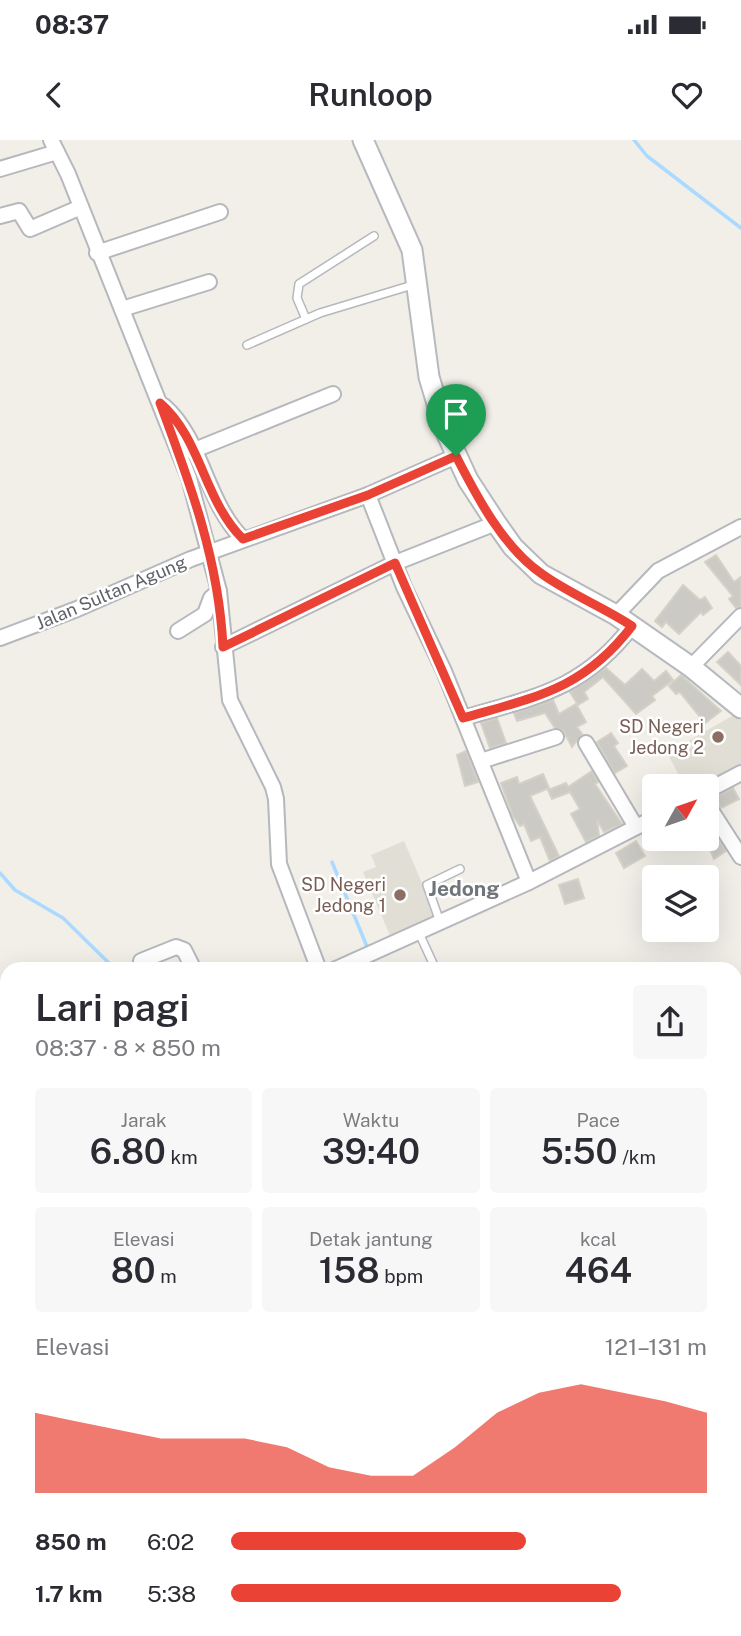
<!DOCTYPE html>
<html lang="id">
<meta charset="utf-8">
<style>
body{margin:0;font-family:"Public Sans",sans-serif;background:#f7f7f7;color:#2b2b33;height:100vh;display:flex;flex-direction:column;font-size:26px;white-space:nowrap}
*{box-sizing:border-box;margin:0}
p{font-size:23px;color:#7c7c81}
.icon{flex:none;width:38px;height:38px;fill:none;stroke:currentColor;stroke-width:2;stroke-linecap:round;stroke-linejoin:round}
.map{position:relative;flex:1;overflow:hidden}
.sheet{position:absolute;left:0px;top:822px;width:742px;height:674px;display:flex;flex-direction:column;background:#fff;border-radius:21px 21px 0 0;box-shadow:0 7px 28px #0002}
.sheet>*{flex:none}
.needle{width:46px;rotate:50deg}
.controls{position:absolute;left:642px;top:634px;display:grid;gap:14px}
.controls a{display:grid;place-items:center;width:77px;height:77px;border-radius:7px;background:#fff;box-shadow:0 7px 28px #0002;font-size:35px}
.pin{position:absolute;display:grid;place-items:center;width:60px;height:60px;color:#fff;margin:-72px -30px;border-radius:50% 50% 50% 0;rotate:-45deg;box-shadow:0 0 7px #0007}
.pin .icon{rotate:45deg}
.round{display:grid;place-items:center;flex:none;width:74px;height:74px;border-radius:7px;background:#f7f7f7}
.overview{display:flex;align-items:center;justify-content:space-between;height:119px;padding:0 35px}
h1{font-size:38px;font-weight:600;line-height:52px}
.stats{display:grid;grid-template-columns:repeat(3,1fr);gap:10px;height:119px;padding:7px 35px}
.stats div{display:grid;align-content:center;border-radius:7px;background:#f7f7f7;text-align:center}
.stats b{font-size:35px;font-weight:600}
.stats small{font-size:19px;font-weight:400}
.stats p{font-size:19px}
.chart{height:196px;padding:14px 35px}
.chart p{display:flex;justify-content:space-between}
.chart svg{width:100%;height:126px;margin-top:7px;fill:#ea4335;opacity:.7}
ul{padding:0 35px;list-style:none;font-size:23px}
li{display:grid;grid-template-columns:112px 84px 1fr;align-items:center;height:52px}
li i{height:18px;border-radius:9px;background:#ea4335}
.status{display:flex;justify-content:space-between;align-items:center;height:49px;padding:0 35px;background:#fff;direction:ltr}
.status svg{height:19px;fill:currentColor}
header{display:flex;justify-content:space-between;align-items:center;height:91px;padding:0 35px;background:#fff;font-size:32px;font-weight:600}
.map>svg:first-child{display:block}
.education{fill:#e1ded6}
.green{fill:#c5e8c5}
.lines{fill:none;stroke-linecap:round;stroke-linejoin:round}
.stream{stroke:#aadaff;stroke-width:3.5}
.building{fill:#cccac5;stroke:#d6d1c6;stroke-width:2}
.lane-casing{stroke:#b5b8bc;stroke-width:10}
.street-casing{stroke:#b5b8bc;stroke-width:18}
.secondary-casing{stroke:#b6babf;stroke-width:23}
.lane{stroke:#fff;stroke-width:7}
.street{stroke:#fff;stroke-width:14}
.secondary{stroke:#fff;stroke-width:19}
.route-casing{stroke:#fff;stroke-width:14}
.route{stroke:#ea4335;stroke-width:9}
.education-dot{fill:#8d6e63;stroke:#fff;stroke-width:2.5}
.labels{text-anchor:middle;stroke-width:5;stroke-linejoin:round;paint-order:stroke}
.street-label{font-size:18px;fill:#5f6368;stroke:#fff}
.education-label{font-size:18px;fill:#785e54;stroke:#fff;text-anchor:end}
.quarter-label{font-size:21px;font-weight:bold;fill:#70757a;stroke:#fff}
</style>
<div class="status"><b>08:37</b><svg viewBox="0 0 49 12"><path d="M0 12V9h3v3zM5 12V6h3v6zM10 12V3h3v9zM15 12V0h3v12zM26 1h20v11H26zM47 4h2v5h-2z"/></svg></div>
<header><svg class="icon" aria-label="back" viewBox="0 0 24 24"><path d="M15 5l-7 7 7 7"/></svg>Runloop<svg class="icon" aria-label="heart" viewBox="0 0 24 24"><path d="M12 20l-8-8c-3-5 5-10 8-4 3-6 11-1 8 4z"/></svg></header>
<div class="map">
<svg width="741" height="1496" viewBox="0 0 741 1496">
<rect width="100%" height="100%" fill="#f1efe8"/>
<g class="education">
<polygon points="734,575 741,581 741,625 704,646 685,646 667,613"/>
<polygon points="404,701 437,778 391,798 363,732 376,727 371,715"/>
</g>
<polygon class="green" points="741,1015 741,1107 735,1109 735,1019"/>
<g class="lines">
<g class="stream">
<polyline points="634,0 647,16 741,88"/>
<polyline points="332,722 368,809"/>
<polyline points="0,733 15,750 63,778 116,830"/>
<polyline points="372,820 377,830"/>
<polyline points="380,1489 383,1496"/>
<polyline points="644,1489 647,1496"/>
</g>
</g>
<g class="building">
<polygon points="716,415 734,442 741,437 741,467 736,468 729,459 733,456 705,422"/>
<polygon points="683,445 700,460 705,457 712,468 703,475 701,472 679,494 666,482 662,487 655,481"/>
<polygon points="728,512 741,526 741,545 717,522"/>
<polygon points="606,528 625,545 642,529 654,541 666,531 673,540 652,556 655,560 636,574 603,537 584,552 588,559 578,565 570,552"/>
<polygon points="681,535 721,571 705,583 680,552 676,554 669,546"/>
<polygon points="553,560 559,574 576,564 586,582 577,587 582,594 572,607 563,590 555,588 545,573 517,581 514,573"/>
<polygon points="497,578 506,603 490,608 481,583"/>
<polygon points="611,593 618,603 614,606 627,626 615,633 597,602"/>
<polygon points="466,611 478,642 465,646 457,615"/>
<polygon points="592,631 598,642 595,644 622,684 604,692 597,680 599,696 586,702 571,674 580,669 570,652 552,659 548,650 566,643 568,647"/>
<polygon points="543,634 549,648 530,656 559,716 550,721 540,697 531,701 524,684 520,686 513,676 501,643 517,637 519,644"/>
<polygon points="733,648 739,659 721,668 716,657"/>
<polygon points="711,688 726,711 714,719 707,702 707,691"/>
<polygon points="636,701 645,716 624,728 616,713"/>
<polygon points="578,739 584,758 565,764 559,745"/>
</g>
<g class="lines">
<g class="lane-casing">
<g id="lane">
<polyline points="306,179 297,158 299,144 374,96"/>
<polyline points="247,205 320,173 416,144"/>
<polyline points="440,782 427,745 460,729"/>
<polyline points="419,793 436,830"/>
</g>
</g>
<g class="street-casing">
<g id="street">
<polyline points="51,0 68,34 189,338 219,451 230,560 273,647 276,659 279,724 319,830"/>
<polyline points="0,29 57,12"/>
<polyline points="0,76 19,71 30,89 81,67"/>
<polyline points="97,113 220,72"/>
<polyline points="122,169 209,142"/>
<path d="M164 266C202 299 206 363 243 399"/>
<polyline points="192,311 333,254"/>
<polyline points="368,355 404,447 444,531 529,742"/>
<polyline points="616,475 658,431 741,387"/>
<polyline points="178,491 205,474 211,458 219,451"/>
<polyline points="0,498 77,469 191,419 368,355 456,316"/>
<polyline points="223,507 395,423 496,383"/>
<polyline points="691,527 741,476"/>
<path d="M463 578C536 557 584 549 632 486"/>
<polyline points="586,603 636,687"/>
<polyline points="481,621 556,597"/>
<polyline points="707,651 741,633"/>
<polyline points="707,664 741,717"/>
<polyline points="141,821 176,807 184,810 194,830"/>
<polyline points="334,830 529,742 654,678"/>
<polyline points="0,998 7,997"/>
<polyline points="735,1013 741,1010"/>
<polyline points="0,1030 7,1053"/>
<polyline points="0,1141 7,1164"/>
<polyline points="735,1165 741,1179"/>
<polyline points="735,1215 741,1213"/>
<polyline points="735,1270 741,1267"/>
<polyline points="735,1324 741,1337"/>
<polyline points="0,1326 7,1349"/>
<polyline points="735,1375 741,1372"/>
<polyline points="737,1430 741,1428"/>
<polyline points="0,1437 7,1458"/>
<polyline points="32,1489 58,1496"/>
<polyline points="285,1489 286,1496"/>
<polyline points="576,1489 579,1496"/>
<polyline points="72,1496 102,1496 127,1489"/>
</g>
</g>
<g class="secondary-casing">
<polyline id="secondary" points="363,0 412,110 429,237 445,290 468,340 496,383 513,407 541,434 616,475 691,527 741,568"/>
</g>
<use href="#lane" class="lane"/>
<use href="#street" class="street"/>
<use href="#secondary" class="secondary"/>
</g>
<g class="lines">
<g class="route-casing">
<path id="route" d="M160 263C201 298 204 361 243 399L368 355 456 316C477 357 503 407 542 434 570 454 603 467 632 486 584 549 536 557 463 578L395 423 223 507C219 420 190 343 160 263Z"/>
</g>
<use href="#route" class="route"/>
</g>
<g class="education-dot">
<circle cx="718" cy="597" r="7"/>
<circle cx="400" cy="755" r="7"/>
</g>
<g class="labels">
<g class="street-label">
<text transform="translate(111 453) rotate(-23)" y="6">Jalan Sultan Agung</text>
</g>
<g class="education-label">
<text x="704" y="593">SD Negeri<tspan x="704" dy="21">Jedong 2</tspan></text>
<text x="386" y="751">SD Negeri<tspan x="386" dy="21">Jedong 1</tspan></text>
</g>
<g class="quarter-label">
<text x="464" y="756">Jedong</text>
</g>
</g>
</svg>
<div class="controls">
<a><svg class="needle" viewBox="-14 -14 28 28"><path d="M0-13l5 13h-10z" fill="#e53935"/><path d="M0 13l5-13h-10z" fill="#7c7c81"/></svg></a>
<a><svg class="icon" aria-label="layers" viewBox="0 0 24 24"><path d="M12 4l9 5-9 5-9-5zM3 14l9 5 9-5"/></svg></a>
</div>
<div class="pin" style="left:456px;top:316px;background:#1e9e55"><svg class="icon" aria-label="arrive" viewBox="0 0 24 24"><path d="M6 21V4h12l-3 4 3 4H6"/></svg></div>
<section class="sheet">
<div class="overview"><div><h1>Lari pagi</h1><p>08:37 · 8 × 850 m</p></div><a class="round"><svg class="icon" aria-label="share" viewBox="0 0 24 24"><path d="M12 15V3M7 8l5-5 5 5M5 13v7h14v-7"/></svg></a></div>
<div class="stats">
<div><p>Jarak</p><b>6.80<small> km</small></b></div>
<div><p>Waktu</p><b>39:40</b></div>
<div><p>Pace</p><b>5:50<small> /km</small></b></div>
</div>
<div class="stats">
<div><p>Elevasi</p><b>80<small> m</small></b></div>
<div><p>Detak jantung</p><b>158<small> bpm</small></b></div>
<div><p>kcal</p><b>464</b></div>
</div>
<div class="chart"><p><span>Elevasi</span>121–131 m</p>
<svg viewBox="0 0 160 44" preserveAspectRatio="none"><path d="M0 44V16L10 19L20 22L30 25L40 25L50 25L60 28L70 35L80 38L90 38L100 28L110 16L120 9L130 6L140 9L150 12L160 16V44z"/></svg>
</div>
<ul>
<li><b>850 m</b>6:02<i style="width:62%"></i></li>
<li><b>1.7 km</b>5:38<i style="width:82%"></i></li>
</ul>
</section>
</div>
